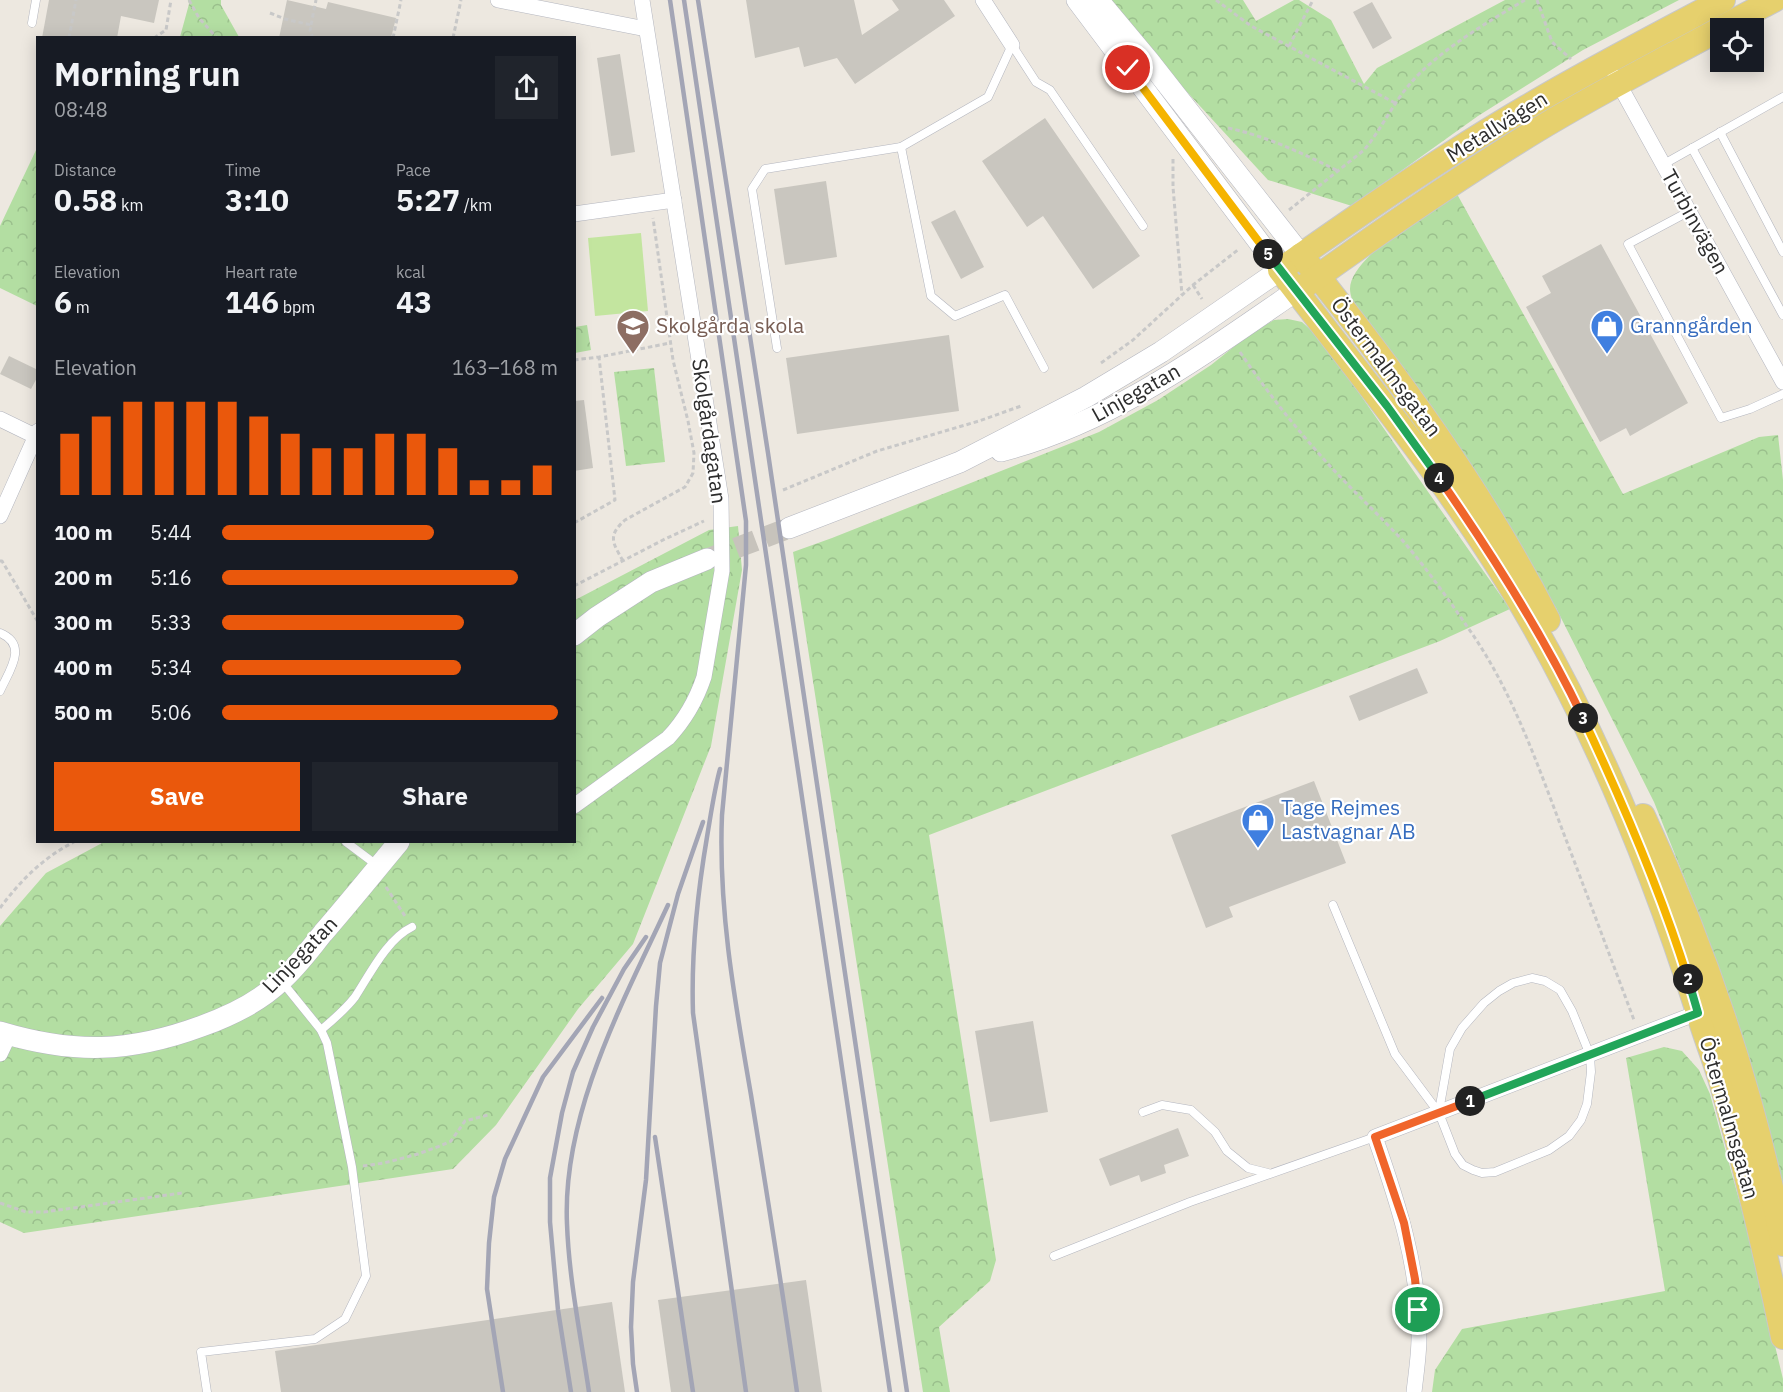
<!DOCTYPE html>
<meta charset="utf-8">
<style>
body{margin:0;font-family:"IBM Plex Sans",sans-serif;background:#20242c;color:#f1f3f6;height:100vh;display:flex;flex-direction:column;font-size:22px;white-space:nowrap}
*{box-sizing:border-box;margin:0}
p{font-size:20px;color:#9ea1a6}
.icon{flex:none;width:33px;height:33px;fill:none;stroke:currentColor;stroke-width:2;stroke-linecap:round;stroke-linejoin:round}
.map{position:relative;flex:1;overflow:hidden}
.details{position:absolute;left:36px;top:36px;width:540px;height:807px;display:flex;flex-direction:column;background:#171b24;border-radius:0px;box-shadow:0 3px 15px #0003}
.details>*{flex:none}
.tools{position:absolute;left:1710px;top:18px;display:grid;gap:12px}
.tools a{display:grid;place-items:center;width:54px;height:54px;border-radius:0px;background:#171b24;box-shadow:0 3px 15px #0003;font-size:30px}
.pin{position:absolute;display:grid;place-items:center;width:51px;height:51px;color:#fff;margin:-26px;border:3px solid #fff;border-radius:50%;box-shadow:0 2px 6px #0007}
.km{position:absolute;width:30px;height:30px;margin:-15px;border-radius:50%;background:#222;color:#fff;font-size:16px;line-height:30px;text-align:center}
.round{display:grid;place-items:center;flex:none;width:63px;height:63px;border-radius:0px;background:#20242c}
.head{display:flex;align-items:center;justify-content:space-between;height:102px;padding:0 18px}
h1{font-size:33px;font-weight:800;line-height:45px}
.stats{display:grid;grid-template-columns:repeat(3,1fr);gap:9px;height:102px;padding:6px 18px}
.stats div{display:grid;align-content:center}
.stats b{font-size:30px;font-weight:800}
.stats small{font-size:16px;font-weight:400}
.stats p{font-size:16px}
.chart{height:168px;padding:12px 18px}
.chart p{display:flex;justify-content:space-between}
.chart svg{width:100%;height:108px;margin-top:6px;stroke:#ea580c;stroke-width:6}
.action{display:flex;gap:12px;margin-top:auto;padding:12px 18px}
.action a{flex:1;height:69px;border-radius:0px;background:#ea580c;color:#fff;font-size:24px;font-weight:800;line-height:69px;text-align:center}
.action a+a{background:#20242c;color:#f1f3f6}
ul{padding:0 18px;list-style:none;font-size:20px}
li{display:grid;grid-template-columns:96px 72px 1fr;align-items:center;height:45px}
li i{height:15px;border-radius:8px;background:#ea580c}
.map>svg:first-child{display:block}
.forest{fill:url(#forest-crowns)}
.pitch{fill:#c3e59f}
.building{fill:#c9c6bf}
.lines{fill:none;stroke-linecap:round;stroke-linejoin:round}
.secondary-tunnel{stroke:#c7c3bc;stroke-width:21;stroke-dasharray:21 10;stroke-linecap:butt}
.lane-casing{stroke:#b4b6bf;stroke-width:9}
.street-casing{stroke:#b4b6bf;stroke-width:16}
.secondary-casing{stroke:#b4b6bf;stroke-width:22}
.primary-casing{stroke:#c8c8c8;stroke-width:26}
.path{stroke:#c8c8c8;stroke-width:3;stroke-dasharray:4.5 3;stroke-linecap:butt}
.lane{stroke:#fff;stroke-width:8}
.street{stroke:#fff;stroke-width:15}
.secondary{stroke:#fff;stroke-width:21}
.primary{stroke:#e6d06d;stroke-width:24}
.rail{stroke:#a3a5b5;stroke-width:4.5}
.split-1-casing{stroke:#fff;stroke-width:12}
.split-2-casing{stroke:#fff;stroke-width:12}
.split-3-casing{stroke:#fff;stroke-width:12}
.split-4-casing{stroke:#fff;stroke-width:12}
.split-5-casing{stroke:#fff;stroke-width:12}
.split-6-casing{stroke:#fff;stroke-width:12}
.split-1{stroke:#f0652b;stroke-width:8}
.split-2{stroke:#22a559;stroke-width:8}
.split-3{stroke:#f5b400;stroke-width:8}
.split-4{stroke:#f0652b;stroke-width:8}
.split-5{stroke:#22a559;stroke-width:8}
.split-6{stroke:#f5b400;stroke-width:8}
.labels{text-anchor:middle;stroke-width:4.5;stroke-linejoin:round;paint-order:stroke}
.street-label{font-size:21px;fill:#2d2d2d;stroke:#fff}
.education-label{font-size:21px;fill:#785e54;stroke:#fff;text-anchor:start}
.shop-label{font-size:21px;fill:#366cbe;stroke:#fff;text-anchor:start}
</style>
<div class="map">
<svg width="1783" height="1392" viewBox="0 0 1783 1392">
<defs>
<pattern id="forest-crowns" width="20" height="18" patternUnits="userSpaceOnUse" patternTransform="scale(1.5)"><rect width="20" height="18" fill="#b3dea2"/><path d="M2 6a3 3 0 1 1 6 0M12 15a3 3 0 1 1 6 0" fill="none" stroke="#9abf8c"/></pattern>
</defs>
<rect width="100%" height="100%" fill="#ede8e0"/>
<g class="forest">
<polygon points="188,0 221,0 221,5 239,37 180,37 189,4"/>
<polygon points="1107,0 1243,0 1256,21 1294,0 1299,0 1331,20 1364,84 1377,68 1505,0 1679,0 1583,50 1478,116 1352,206 1268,180 1153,55"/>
<polygon points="37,148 37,306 0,288 0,226"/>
<path d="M1457 194 1623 494 1759 437 1778 435 1783 480V1196L1734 1012 1702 922 1654 802 1556 608 1504 519 1355 307C1353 302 1350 295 1350 289 1350 256 1430 212 1457 194Z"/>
<polygon points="1288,319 1302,322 1314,333 1352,383 1510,609 1440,641 929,835 996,1260 990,1281 939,1327 950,1392 923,1392 793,552 832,538 1099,432 1158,400 1211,365 1251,333 1274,320"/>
<polygon points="587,325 591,350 575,353 575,327"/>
<polygon points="654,368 665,462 626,466 614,372"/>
<polygon points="738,526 742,570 711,746 633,944 578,1009 496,1125 453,1169 24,1233 0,1222 0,926 46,873 104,842 574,842 575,600 709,530"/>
<polygon points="1664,1047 1682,1051 1699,1070 1710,1094 1746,1225 1783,1379 1783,1392 1432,1392 1435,1370 1462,1329 1665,1291 1626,1058"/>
</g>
<polygon class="pitch" points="641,233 648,311 595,316 588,238"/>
<g class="building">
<polygon points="49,0 159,0 154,23 121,16 117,38 42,38"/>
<polygon points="287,0 326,9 328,2 396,18 391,38 279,38"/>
<polygon points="746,0 854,0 862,35 899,10 892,0 944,0 955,16 855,84 837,58 804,67 799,47 755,58"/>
<polygon points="1372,2 1392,38 1373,49 1353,12"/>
<polygon points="620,54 635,152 611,156 597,58"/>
<polygon points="1045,118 1140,256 1093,289 1043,216 1027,227 982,161"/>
<polygon points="826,181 837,257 785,265 774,189"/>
<polygon points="955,210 984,267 961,279 931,222"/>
<polygon points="1601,244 1688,403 1630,436 1626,428 1600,442 1526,307 1551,293 1542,276"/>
<polygon points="949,335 959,411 797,434 786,358"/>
<polygon points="9,356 38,370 38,376 31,389 0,374"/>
<polygon points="584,400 593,468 574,471 574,401"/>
<polygon points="1417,668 1428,693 1359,721 1349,696"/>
<polygon points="1314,781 1346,863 1229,907 1233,917 1206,928 1171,835"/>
<polygon points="1033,1021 1048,1112 990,1122 975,1031"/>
<polygon points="1178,1128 1189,1156 1164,1165 1166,1173 1141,1182 1139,1175 1110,1186 1099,1159"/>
<polygon points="806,1280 822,1392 671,1392 658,1300"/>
<polygon points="612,1302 625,1392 281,1392 275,1351"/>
</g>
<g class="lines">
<polyline class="secondary-tunnel" points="707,559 789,528"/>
<g class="lane-casing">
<g id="lane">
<polyline points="32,23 36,0"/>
<polyline points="1012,45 1036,82 1050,90 1143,226"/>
<polyline points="1720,132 1783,252"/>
<polyline points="901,147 931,296 955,316 1005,295 1044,368"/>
<polyline points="1692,148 1783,315"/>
<polyline points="1664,164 1783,97"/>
<polyline points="1690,211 1628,244 1721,418 1750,409 1783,394"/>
<polyline points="777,348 752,189 765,169 901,147 988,97 1012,45"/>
<path d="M0 633C29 645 9 671 0 691"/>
<polyline points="346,842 378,866"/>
<polyline points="1333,905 1395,1054 1439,1113 1455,1154 1463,1165 1473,1170 1482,1173 1495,1172 1549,1150 1569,1136 1581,1120 1587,1104 1591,1072 1590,1055 1572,1011 1560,990 1545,981 1532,978 1513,983 1499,991 1484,1003 1462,1028 1450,1049 1439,1111"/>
<path d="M321 1030C333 1020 345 1010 355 997 370 974 387 939 412 927"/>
<polyline points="1143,1112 1162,1105 1191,1110 1215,1132 1227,1151 1248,1168 1268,1173"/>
<polyline points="1054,1256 1190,1202 1375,1137"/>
<polyline points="207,1392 201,1352 315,1339 345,1319 366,1276 352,1167 327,1043 321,1030 283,983"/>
</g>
</g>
<g class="street-casing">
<g id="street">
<polyline points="498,0 646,29"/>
<polyline points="983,0 1012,45"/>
<polyline points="1615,77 1783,382"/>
<polyline points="574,214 674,200"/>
<polyline points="0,419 35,436"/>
<polyline points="0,516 38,431"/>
<path d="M574 806 668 738C685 720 696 701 704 677L722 571 721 499 642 0"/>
<polyline points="0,1054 9,1035"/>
<path d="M1414 1392C1416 1374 1419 1355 1419 1337 1419 1266 1398 1203 1375 1137L1705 1010"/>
</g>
</g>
<g class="secondary-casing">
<g id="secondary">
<polyline points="1098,0 1149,61 1301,255"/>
<path d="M1001 451C1111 423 1204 354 1296 291"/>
<polyline points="789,528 960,462 1086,397 1161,352 1280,270 1077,0"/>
<polyline points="574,635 597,617 651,582 707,559"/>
<path d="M0 1032C74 1054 129 1053 202 1026 230 1016 259 1002 281 981 297 967 310 949 323 933 349 903 374 872 399 842"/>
</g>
</g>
<g class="primary-casing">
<g id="primary">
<path d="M1723 0C1657 35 1591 69 1527 107 1442 157 1361 213 1280 270 1367 384 1459 495 1531 621 1602 745 1655 876 1698 1012 1706 1039 1717 1065 1724 1092 1747 1173 1766 1255 1783 1337"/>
<polyline points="1721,28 1774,0"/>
<path d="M1301 255C1393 370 1481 488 1548 620"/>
<path d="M1306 285C1381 231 1458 178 1537 130 1596 94 1659 62 1720 29"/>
<path d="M1643 816C1707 953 1754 1095 1783 1244"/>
</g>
</g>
<g class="path">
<polyline points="189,0 199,18 217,38"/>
<polyline points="1216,0 1251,26 1395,103"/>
<polyline points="1537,0 1552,42 1571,59"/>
<polyline points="270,13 285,19 311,25 310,31 313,38"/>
<polyline points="311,25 316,0"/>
<polyline points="69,38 76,0"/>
<polyline points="154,38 166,30 171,0"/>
<polyline points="393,38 401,0"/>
<polyline points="453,38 461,0"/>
<polyline points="1289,46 1313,0"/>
<path d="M1228 128C1266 136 1302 153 1338 171"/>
<polyline points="1173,159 1173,187 1182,295"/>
<path d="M1289 210 1364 150C1381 130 1392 105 1409 85 1435 53 1489 21 1525 0"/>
<polyline points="1193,285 1202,299"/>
<path d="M1240 352C1267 392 1297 430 1330 466 1353 491 1379 515 1403 541 1428 570 1451 603 1473 635 1513 694 1537 763 1562 829 1586 892 1610 956 1634 1020"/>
<polyline points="574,360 599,357 670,343"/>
<polyline points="1101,363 1133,340 1193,285 1239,249"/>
<polyline points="783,490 877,451 979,421 1021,406"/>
<polyline points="574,523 615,500 599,357"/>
<polyline points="0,561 2,561 38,622"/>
<path d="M623 561C613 543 607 536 625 520L685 487 693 473 694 453 688 421 673 360 653 218"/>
<polyline points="574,586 665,539 704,521"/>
<polyline points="386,887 405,916"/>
<path d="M0 908C20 881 44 857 74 842"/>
<polyline points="363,1166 384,1163 418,1154 440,1146 451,1141 465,1121 488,1115"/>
<polyline points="0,1203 26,1212 44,1212 182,1193"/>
</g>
<use href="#lane" class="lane"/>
<use href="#street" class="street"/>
<use href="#secondary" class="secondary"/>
<use href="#primary" class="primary"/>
<g class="rail">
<path d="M670 0 746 521V565L722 815C718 909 735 1002 751 1095 767 1194 783 1293 797 1392"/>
<polyline points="684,0 890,1392"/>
<polyline points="698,0 768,453 907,1392"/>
<path d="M720 769C714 791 711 814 707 837 697 896 691 953 693 1013L746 1392"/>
<polyline points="655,1137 693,1392"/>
<polyline points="503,1392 487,1289 489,1243 494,1197 505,1159 543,1077 602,998"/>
<polyline points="571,1392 558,1310 550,1222 550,1178 562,1113 573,1072 593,1027 624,969 646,937"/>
<path d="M589 1392C581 1337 569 1280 567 1224 562 1114 623 1002 668 905"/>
<polyline points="637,1392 633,1364 631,1327 633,1282 646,1180 656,1006 660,963 678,894 703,822"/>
</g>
</g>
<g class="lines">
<g class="split-1-casing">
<polyline id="split-1" points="1418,1310 1415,1279 1404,1223 1375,1137 1470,1101"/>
</g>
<g class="split-2-casing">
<polyline id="split-2" points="1470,1101 1698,1013 1688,979"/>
</g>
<g class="split-3-casing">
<path id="split-3" d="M1583 718C1623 803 1660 889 1688 979"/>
</g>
<g class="split-4-casing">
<path id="split-4" d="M1439 478C1492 554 1543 634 1583 718"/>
</g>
<g class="split-5-casing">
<polyline id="split-5" points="1268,254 1387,406 1439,478"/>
</g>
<g class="split-6-casing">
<polyline id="split-6" points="1128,68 1268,254"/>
</g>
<use href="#split-1" class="split-1"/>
<use href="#split-2" class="split-2"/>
<use href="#split-3" class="split-3"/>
<use href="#split-4" class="split-4"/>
<use href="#split-5" class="split-5"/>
<use href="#split-6" class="split-6"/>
</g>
<defs>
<g id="school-pin" transform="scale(1.725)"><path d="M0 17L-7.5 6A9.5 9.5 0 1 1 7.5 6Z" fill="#8d6e63" stroke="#fff"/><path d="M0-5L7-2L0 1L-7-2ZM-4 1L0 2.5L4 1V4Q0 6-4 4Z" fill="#fff"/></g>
<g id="shop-pin" transform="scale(1.725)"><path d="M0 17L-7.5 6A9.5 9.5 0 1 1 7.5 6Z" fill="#3f7fe0" stroke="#fff"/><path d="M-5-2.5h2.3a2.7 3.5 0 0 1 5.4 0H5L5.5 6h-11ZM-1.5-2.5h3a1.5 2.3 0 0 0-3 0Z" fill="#fff"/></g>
</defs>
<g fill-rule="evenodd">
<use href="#school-pin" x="633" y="326"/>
<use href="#shop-pin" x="1607" y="326"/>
<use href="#shop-pin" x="1258" y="820"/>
</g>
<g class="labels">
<g class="street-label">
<text transform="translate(1497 127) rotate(-32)" y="7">Metallvägen</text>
<text transform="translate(1695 222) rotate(61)" y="7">Turbinvägen</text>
<text transform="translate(1386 367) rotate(53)" y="7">Östermalmsgatan</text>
<text transform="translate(1136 393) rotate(-29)" y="7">Linjegatan</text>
<text transform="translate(709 431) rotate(82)" y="7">Skolgårdagatan</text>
<text transform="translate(300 955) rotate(-46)" y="7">Linjegatan</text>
<text transform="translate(1729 1118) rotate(74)" y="7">Östermalmsgatan</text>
</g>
<g class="education-label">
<text x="656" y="333">Skolgårda skola</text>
</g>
<g class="shop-label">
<text x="1630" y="333">Granngården</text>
<text x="1281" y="815">Tage Rejmes<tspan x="1281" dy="24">Lastvagnar AB</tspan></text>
</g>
</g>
</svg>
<div class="tools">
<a><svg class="icon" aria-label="locate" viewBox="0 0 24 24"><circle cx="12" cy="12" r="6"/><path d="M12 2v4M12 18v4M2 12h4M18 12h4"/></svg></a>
</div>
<div class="pin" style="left:1418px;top:1310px;background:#1e9e55"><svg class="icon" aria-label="arrive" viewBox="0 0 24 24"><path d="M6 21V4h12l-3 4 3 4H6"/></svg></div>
<div class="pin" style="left:1128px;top:68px;background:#d93025"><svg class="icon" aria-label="check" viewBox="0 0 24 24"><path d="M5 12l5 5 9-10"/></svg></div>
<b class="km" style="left:1470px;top:1101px">1</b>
<b class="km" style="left:1688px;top:979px">2</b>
<b class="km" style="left:1583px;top:718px">3</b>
<b class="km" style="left:1439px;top:478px">4</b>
<b class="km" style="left:1268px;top:254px">5</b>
<section class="details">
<div class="head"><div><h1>Morning run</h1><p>08:48</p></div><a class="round"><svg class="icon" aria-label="share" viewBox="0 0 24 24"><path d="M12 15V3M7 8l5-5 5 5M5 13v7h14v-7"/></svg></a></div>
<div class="stats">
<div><p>Distance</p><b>0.58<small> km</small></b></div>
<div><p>Time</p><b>3:10</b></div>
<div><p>Pace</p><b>5:27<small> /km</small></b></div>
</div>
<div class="stats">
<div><p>Elevation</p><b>6<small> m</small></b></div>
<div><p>Heart rate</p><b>146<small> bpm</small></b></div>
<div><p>kcal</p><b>43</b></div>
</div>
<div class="chart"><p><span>Elevation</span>163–168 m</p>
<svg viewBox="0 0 160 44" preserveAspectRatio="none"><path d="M5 44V19M15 44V12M25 44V6M35 44V6M45 44V6M55 44V6M65 44V12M75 44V19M85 44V25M95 44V25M105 44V19M115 44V19M125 44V25M135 44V38M145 44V38M155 44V32"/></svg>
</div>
<ul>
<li><b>100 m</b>5:44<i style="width:63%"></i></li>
<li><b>200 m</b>5:16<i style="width:88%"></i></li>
<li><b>300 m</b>5:33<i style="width:72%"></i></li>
<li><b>400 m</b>5:34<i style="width:71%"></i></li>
<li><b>500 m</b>5:06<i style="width:100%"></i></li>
</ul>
<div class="action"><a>Save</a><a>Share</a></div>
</section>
</div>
